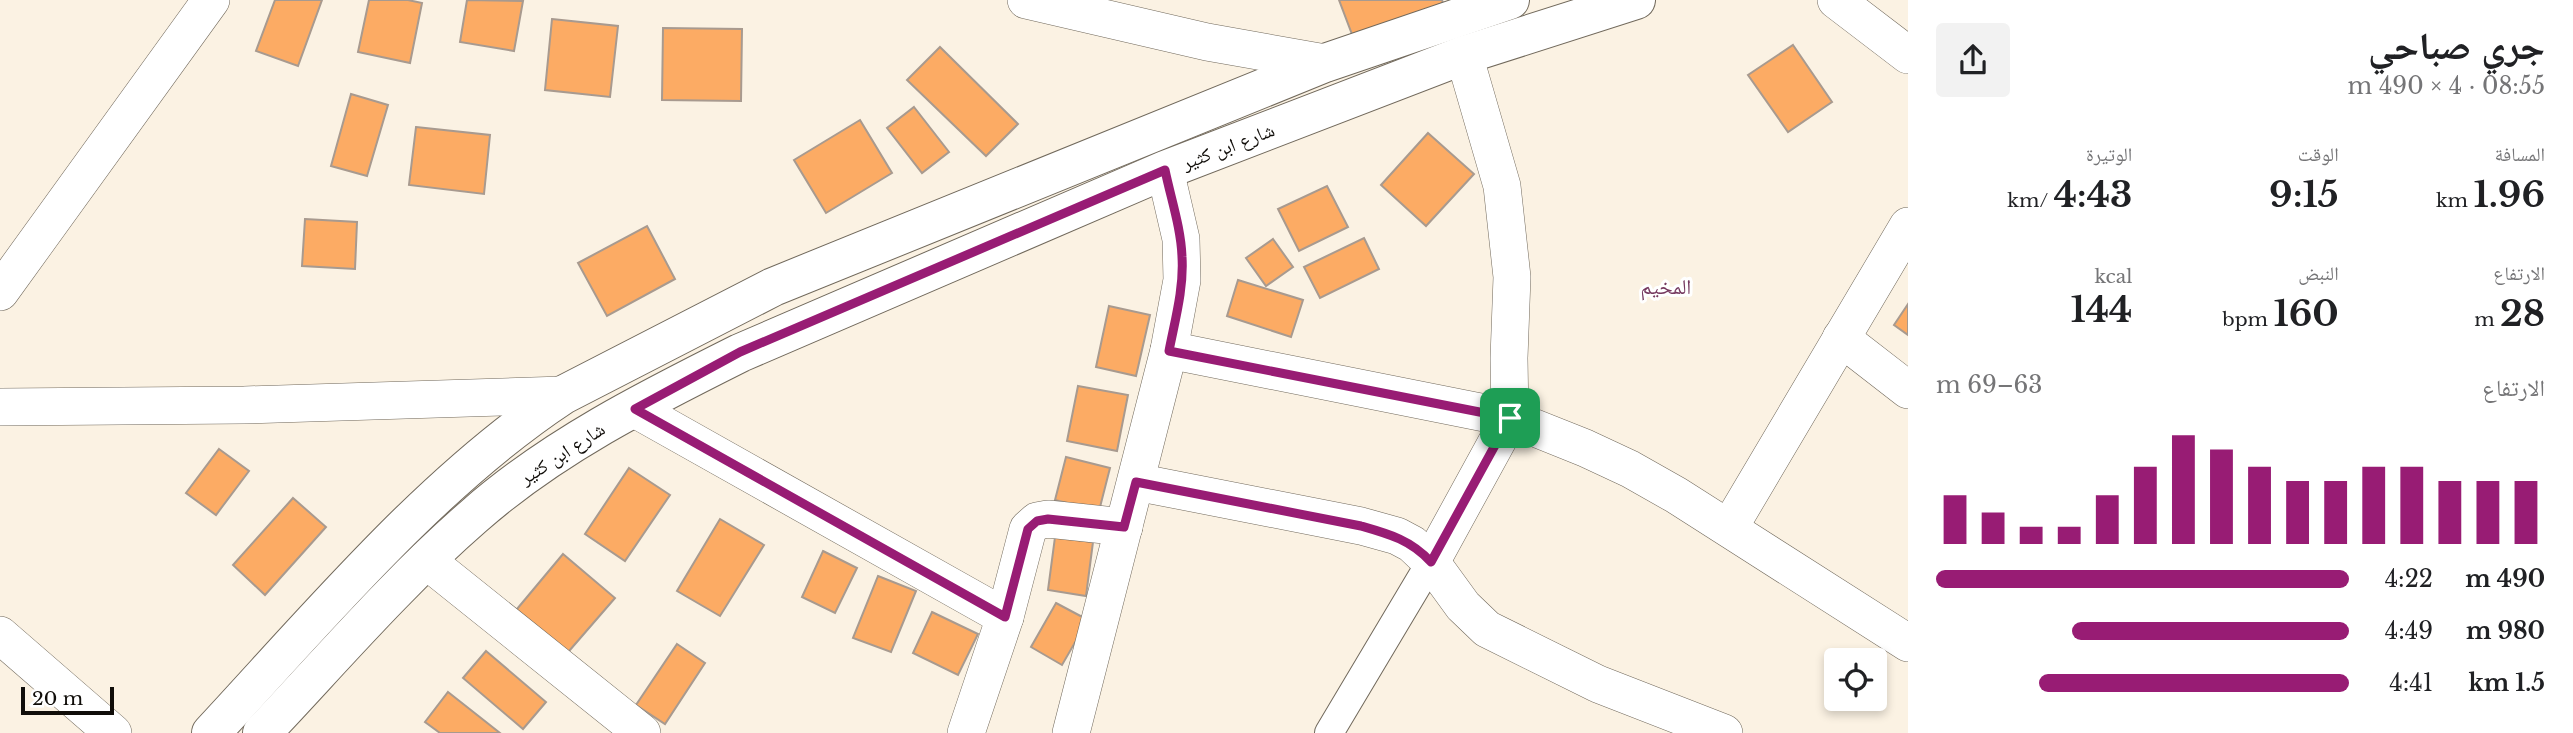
<!DOCTYPE html>
<html lang="ar">
<meta charset="utf-8">
<style>
body{margin:0;font-family:"Libre Baskerville","Noto Naskh Arabic",serif;background:#f2f2f2;color:#202124;direction:rtl;height:100vh;display:flex;flex-direction:column;font-size:26px;white-space:nowrap}
*{box-sizing:border-box;margin:0}
p{font-size:23px;color:#757577}
.icon{flex:none;width:38px;height:38px;fill:none;stroke:currentColor;stroke-width:2;stroke-linecap:round;stroke-linejoin:round}
.map{position:relative;flex:1;overflow:hidden;direction:ltr}
.drawer{display:flex;flex-direction:column;background:#fff;width:665px}
.drawer>*{flex:none}
.buttons{position:absolute;left:1824px;top:648px;display:grid;gap:14px}
.buttons a{display:grid;place-items:center;width:63px;height:63px;border-radius:7px;background:#fff;box-shadow:0 4px 10px #0003;font-size:35px}
.scale{position:absolute;left:21px;bottom:18px;width:93px;box-sizing:border-box;padding-left:7px;border:4px solid #100d09;border-top:0;font-size:19px;line-height:24px;white-space:nowrap;color:#100d09;-webkit-text-stroke:5px #fff;paint-order:stroke}
.pin{position:absolute;display:grid;place-items:center;width:60px;height:60px;color:#fff;margin:-30px;border-radius:14px;box-shadow:0 4px 10px #0006}
.round{display:grid;place-items:center;flex:none;width:74px;height:74px;border-radius:7px;background:#f2f2f2}
.headline{display:flex;align-items:center;justify-content:space-between;height:119px;padding:0 28px}
h1{font-size:38px;font-weight:700;line-height:52px}
.figures{display:grid;grid-template-columns:repeat(3,1fr);gap:10px;height:119px;padding:7px 28px}
.figures div{display:grid;align-content:center}
.figures b{font-size:35px;font-weight:700}
.figures small{font-size:19px;font-weight:400}
.figures p{font-size:19px}
.chart{height:196px;padding:14px 28px}
.chart p{display:flex;justify-content:space-between}
.chart svg{width:100%;height:126px;margin-top:7px;stroke:#981c74;stroke-width:6}
ul{padding:0 28px;list-style:none;font-size:23px}
li{display:grid;grid-template-columns:112px 84px 1fr;align-items:center;height:52px}
li i{height:18px;border-radius:9px;background:#981c74}
main{display:flex;flex:1;min-height:0}
.map>svg:first-child{display:block}
.building{fill:#fcab64;stroke:#a89a8f;stroke-width:2}
.lines{fill:none;stroke-linecap:round;stroke-linejoin:round}
.pedestrian-casing{stroke:#71695c;stroke-width:30}
.minor-casing{stroke:#71695c;stroke-width:38}
.tertiary-casing{stroke:#71695c;stroke-width:40}
.pedestrian{stroke:#fff;stroke-width:28}
.minor{stroke:#fff;stroke-width:37}
.tertiary{stroke:#fff;stroke-width:38}
.route-casing{stroke:#fff;stroke-width:14}
.route{stroke:#981c74;stroke-width:9}
.labels{text-anchor:middle;stroke-width:6;stroke-linejoin:round;paint-order:stroke}
.street-label{font-size:19px;fill:#100d09;stroke:#fff}
.neighbourhood-label{font-size:21px;fill:#75385f;stroke:#fff}
</style>
<main>
<section class="drawer">
<div class="headline"><div><h1>جري صباحي</h1><p>08:55 · 4 × 490 m</p></div><a class="round"><svg class="icon" aria-label="share" viewBox="0 0 24 24"><path d="M12 15V3M7 8l5-5 5 5M5 13v7h14v-7"/></svg></a></div>
<div class="figures">
<div><p>المسافة</p><b>1.96<small> km</small></b></div>
<div><p>الوقت</p><b>9:15</b></div>
<div><p>الوتيرة</p><b>4:43<small> /km</small></b></div>
</div>
<div class="figures">
<div><p>الارتفاع</p><b>28<small> m</small></b></div>
<div><p>النبض</p><b>160<small> bpm</small></b></div>
<div><p>kcal</p><b>144</b></div>
</div>
<div class="chart"><p><span>الارتفاع</span>63–69 m</p>
<svg viewBox="0 0 160 44" preserveAspectRatio="none"><path d="M5 44V27M15 44V33M25 44V38M35 44V38M45 44V27M55 44V17M65 44V6M75 44V11M85 44V17M95 44V22M105 44V22M115 44V17M125 44V17M135 44V22M145 44V22M155 44V22"/></svg>
</div>
<ul>
<li><b>490 m</b>4:22<i style="width:100%"></i></li>
<li><b>980 m</b>4:49<i style="width:67%"></i></li>
<li><b>1.5 km</b>4:41<i style="width:75%"></i></li>
</ul>
</section>
<div class="map">
<svg width="1908" height="733" viewBox="0 0 1908 733">
<rect width="100%" height="100%" fill="#fbf2e3"/>
<g class="building">
<polygon points="275,0 322,0 298,66 256,51"/>
<polygon points="369,0 408,0 422,3 410,63 358,52"/>
<polygon points="467,0 523,1 514,51 460,42"/>
<polygon points="1339,0 1442,0 1443,3 1353,37"/>
<polygon points="552,19 618,26 610,97 545,90"/>
<polygon points="663,28 742,29 741,101 662,100"/>
<polygon points="1793,45 1832,102 1788,132 1748,75"/>
<polygon points="940,47 1018,124 986,156 907,80"/>
<polygon points="351,94 388,105 367,176 331,166"/>
<polygon points="914,107 949,152 922,173 887,128"/>
<polygon points="860,120 892,173 826,213 794,160"/>
<polygon points="416,127 490,135 484,194 409,185"/>
<polygon points="1428,133 1474,174 1426,226 1381,185"/>
<polygon points="1327,186 1348,227 1299,251 1278,209"/>
<polygon points="305,219 357,222 355,269 302,266"/>
<polygon points="647,226 675,279 607,316 578,263"/>
<polygon points="1364,238 1379,269 1320,298 1304,267"/>
<polygon points="1273,239 1293,267 1266,286 1246,258"/>
<polygon points="1238,280 1303,300 1291,337 1227,316"/>
<polygon points="1908,304 1908,335 1894,325"/>
<polygon points="1109,306 1150,315 1136,376 1096,367"/>
<polygon points="1078,386 1128,395 1117,451 1067,441"/>
<polygon points="219,449 249,471 216,515 186,493"/>
<polygon points="1066,457 1110,468 1099,511 1055,500"/>
<polygon points="629,468 670,495 625,561 585,534"/>
<polygon points="293,498 326,527 265,595 233,565"/>
<polygon points="720,519 764,545 720,616 677,591"/>
<polygon points="1055,537 1093,542 1086,596 1048,590"/>
<polygon points="823,551 857,568 835,613 802,597"/>
<polygon points="563,554 615,598 563,658 512,615"/>
<polygon points="878,576 916,591 891,652 853,638"/>
<polygon points="1056,603 1088,620 1062,665 1031,647"/>
<polygon points="932,612 978,634 958,675 913,653"/>
<polygon points="677,644 705,663 665,724 636,705"/>
<polygon points="486,651 546,702 523,729 463,678"/>
<polygon points="448,692 500,733 440,733 425,722"/>
</g>
<g class="lines">
<g class="pedestrian-casing">
<polyline id="pedestrian" points="1329,733 1431,562"/>
</g>
<g class="minor-casing">
<g id="minor">
<polyline points="1026,0 1207,42 1325,63"/>
<polyline points="1836,0 1908,55"/>
<polyline points="0,292 211,0"/>
<polyline points="1841,338 1908,390"/>
<polyline points="1169,350 1510,418 1585,448 1630,469 1676,495 1908,643"/>
<polyline points="0,407 244,405 563,395"/>
<polyline points="635,409 1005,617"/>
<polyline points="1136,482 1361,526 1397,536 1412,544 1431,562 1463,606 1487,629 1598,684 1724,733"/>
<polyline points="1729,528 1908,226"/>
<polyline points="426,560 642,733"/>
<polyline points="1431,562 1510,418 1509,358 1512,277 1502,186 1464,55"/>
<polyline points="0,635 113,733"/>
<polyline points="966,733 1005,617 1028,529 1037,521 1048,519 1124,527"/>
<polyline points="1071,733 1169,350 1182,280 1181,239 1165,170"/>
</g>
</g>
<g class="tertiary-casing">
<g id="tertiary">
<path d="M211 733C318 618 432 481 563 395L773 287 1325 63 1510 0"/>
<path d="M262 733C331 660 398 582 474 516 552 447 648 399 740 353L1165 170 1464 55 1636 0"/>
</g>
</g>
<use href="#pedestrian" class="pedestrian"/>
<use href="#minor" class="minor"/>
<use href="#tertiary" class="tertiary"/>
</g>
<g class="lines">
<g class="route-casing">
<path id="route" d="M1165 170C1171 199 1181 228 1182 257 1184 288 1175 320 1169 351L1510 418 1431 562C1411 540 1389 534 1361 526L1136 482 1124 527 1048 519 1037 521 1028 529 1005 617 635 409 740 352Z"/>
</g>
<use href="#route" class="route"/>
</g>
<g class="labels">
<g class="street-label">
<text transform="translate(1228 146) rotate(-21)" y="7">شارع ابن كثير</text>
<text transform="translate(562 453) rotate(-33)" y="7">شارع ابن كثير</text>
</g>
<g class="neighbourhood-label">
<text x="1666" y="294">المخيم</text>
</g>
</g>
</svg>
<div class="buttons">
<a><svg class="icon" aria-label="locate" viewBox="0 0 24 24"><circle cx="12" cy="12" r="6"/><path d="M12 2v4M12 18v4M2 12h4M18 12h4"/></svg></a>
</div>
<div class="scale">20 m</div>
<div class="pin" style="left:1510px;top:418px;background:#1e9e55"><svg class="icon" aria-label="arrive" viewBox="0 0 24 24"><path d="M6 21V4h12l-3 4 3 4H6"/></svg></div>
</div>
</main>
